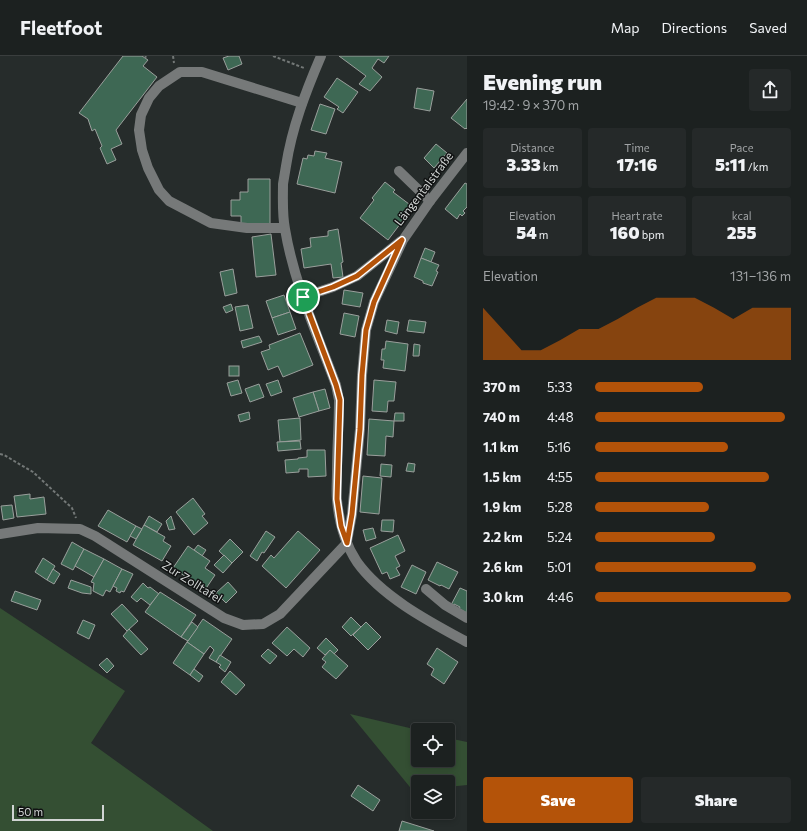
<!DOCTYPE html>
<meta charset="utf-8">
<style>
body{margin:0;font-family:Commissioner,sans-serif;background:#252929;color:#f1f3f6;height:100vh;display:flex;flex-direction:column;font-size:15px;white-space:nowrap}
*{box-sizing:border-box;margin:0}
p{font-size:13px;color:#a0a3a5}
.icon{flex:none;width:22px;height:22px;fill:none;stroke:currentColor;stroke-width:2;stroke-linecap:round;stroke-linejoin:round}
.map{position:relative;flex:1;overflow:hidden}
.drawer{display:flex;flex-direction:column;background:#1c2120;width:340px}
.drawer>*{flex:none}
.controls{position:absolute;left:411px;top:667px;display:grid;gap:8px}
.controls a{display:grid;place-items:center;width:44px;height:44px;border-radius:4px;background:#1c2120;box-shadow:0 2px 6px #0003,0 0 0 1px #3a3e3e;font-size:20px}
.scale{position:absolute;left:12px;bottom:10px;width:92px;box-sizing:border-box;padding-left:4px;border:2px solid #d1d5d4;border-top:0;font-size:11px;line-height:14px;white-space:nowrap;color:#d1d5d4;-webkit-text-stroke:3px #111313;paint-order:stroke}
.pin{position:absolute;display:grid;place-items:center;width:34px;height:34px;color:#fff;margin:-17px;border:2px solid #fff;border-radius:50%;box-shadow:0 1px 4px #0007}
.round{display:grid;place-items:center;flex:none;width:42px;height:42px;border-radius:4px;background:#252929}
.summary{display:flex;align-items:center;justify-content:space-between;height:68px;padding:0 16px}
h1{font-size:22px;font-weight:800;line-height:30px}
.metrics{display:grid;grid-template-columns:repeat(3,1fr);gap:6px;height:68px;padding:4px 16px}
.metrics div{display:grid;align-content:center;border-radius:4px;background:#252929;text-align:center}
.metrics b{font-size:17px;font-weight:800}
.metrics small{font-size:11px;font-weight:400}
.metrics p{font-size:11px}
.chart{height:112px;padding:8px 16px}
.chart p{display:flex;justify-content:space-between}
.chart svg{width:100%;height:72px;margin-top:4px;fill:#b45309;opacity:.7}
.action{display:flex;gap:8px;margin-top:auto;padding:8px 16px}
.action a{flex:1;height:46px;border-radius:4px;background:#b45309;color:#fff;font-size:16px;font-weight:800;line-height:46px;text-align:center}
.action a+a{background:#252929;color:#f1f3f6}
ul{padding:0 16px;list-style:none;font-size:13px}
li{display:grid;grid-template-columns:64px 48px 1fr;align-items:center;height:30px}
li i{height:10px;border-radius:5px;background:#b45309}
header{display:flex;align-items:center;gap:24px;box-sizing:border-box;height:56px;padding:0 20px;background:#1c2120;border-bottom:1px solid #3a3e3e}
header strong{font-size:19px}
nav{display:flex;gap:22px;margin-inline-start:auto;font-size:14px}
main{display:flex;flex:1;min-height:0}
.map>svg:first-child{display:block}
.green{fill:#344f33}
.building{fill:#3e6854;stroke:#9a9f9c}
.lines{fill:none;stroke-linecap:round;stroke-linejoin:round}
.path{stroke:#737877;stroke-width:2;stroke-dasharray:3 2;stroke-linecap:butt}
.minor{stroke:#767979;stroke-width:10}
.route-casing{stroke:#fff;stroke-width:8}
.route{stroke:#b45309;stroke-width:5}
.labels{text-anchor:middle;stroke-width:3;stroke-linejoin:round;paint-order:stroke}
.street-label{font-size:12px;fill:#d1d5d4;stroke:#111313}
</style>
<header>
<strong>Fleetfoot</strong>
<nav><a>Map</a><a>Directions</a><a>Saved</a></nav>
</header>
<main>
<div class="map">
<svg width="467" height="775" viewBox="0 0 467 775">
<rect width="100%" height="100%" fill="#262c2b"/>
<g class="green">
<polygon points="0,552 125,635 91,687 213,775 0,775"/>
<polygon points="350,658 418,674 418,704 448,704 448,682 467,686 467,729 448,731 448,726 418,726 418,735 414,736"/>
</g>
<g class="building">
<polygon points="123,0 142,0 148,4 143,10 157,21 116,74 122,88 111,93 116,104 107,108 100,92 102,90 95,73 92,75 88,63 79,57"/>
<polygon points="229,0 239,0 242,8 228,14 223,2"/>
<polygon points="339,0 389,0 384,7 378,3 372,12 382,21 370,35 359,28 366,20"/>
<polygon points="337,22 358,36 343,57 337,53 339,51 324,41"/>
<polygon points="417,32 434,35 430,55 414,52"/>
<polygon points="467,43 467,73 466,72 465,73 451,62"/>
<polygon points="320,48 335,53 326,78 311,74"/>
<polygon points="436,88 447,97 434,112 424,102"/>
<polygon points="315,95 327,97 325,102 342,106 335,137 297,128 303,102 307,103 308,99 314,100"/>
<polygon points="248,123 270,123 270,169 241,169 241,160 231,160 231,144 240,144 240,136 248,136"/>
<polygon points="385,126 395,134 393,136 413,151 388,184 360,162 374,144 372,142"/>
<polygon points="465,127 467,128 467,151 463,155 465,157 462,160 460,158 457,163 445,153"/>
<polygon points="338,173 343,206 341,207 343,221 333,222 331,208 304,212 301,193 311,191 310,182 328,180 328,175"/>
<polygon points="271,178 276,219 256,221 252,181"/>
<polygon points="425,192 435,196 431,206 421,202"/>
<polygon points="421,202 439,209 436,215 438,216 432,230 423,227 423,225 414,221"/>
<polygon points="233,213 237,237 225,240 220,216"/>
<polygon points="344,234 363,237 360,251 342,248"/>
<polygon points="284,239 290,256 272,262 266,245"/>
<polygon points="231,248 233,254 226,257 223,251"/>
<polygon points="248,249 253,272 240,275 235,251"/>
<polygon points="290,256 296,273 278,279 272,262"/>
<polygon points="344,257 359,260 355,281 340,278"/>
<polygon points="387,264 399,266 397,278 385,275"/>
<polygon points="409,264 426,266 424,277 407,275"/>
<polygon points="300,277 313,309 283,321 278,310 268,314 261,296 270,293 269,289"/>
<polygon points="259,280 262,286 243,292 241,285"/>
<polygon points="386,285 408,288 405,315 383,312 384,304 381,304 382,293 385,293"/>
<polygon points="414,288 420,289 419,300 413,300"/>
<rect x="229" y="310" width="10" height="10"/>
<polygon points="238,324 242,337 231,340 227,327"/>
<polygon points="278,324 282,336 271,340 266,328"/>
<polygon points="374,324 396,326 394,345 388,345 387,356 372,355"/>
<polygon points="259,328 264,341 250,346 245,333"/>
<polygon points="325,333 330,352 319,355 313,336"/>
<polygon points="313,336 319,355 299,361 293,342"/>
<polygon points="249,356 250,363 240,366 238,359"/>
<polygon points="395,357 404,357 404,365 394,365"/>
<polygon points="300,362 301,384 280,386 278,364"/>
<polygon points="369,363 394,365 393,381 386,380 385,400 367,399"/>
<polygon points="300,385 301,393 278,395 277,386"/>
<polygon points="307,394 325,394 326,420 308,421 308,413 299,413 299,416 286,417 285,404 298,403 298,402 307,401"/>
<polygon points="408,407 415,408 414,416 406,415"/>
<polygon points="381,408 392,409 391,421 380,420"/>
<polygon points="363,420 382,422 379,458 360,456"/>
<polygon points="30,438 30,443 44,441 46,458 17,461 14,440"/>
<polygon points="193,442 205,458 202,460 208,467 194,479 176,456"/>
<polygon points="12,449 14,462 3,464 1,450"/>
<polygon points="108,454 136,470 127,486 98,470"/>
<polygon points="149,460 162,468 157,476 144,469"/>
<polygon points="171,460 175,473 169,474 166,465"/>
<polygon points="382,464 394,464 393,476 381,475"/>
<polygon points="144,469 165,481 163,485 171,490 162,505 133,489"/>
<polygon points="136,470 142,473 136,483 130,480"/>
<polygon points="373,472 376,482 366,485 363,474"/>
<polygon points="266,475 275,481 264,497 262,496 257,505 250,500"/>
<polygon points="298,475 320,494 286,532 262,510 271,499 274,502"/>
<polygon points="398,479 405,495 395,500 400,510 396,512 400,519 390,523 387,516 382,518 370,492"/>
<polygon points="230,483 243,496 232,507 219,495"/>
<polygon points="72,486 84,493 73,514 61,508"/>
<polygon points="198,489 206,494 202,500 194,494"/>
<polygon points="188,490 210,505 205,512 215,519 205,534 173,512"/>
<polygon points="84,493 104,503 94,521 75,510"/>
<polygon points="224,499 232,507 223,517 214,509"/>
<polygon points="43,502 55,510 47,524 35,516"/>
<polygon points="104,503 122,513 110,536 106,534 103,540 93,535 94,527 91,526"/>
<polygon points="437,506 458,516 449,533 441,529 440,530 428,524"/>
<polygon points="412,509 426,516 416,538 401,531"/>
<polygon points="53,513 60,518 54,528 47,524"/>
<polygon points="122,513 133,518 124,536 121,535 120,537 116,535 117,532 113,530"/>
<polygon points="71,524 91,531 91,538 82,537 68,532"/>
<polygon points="228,526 237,536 226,547 216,537"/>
<polygon points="143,527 148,532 150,531 159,538 150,549 141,542 137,546 131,541"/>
<polygon points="460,532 467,535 467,557 459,553 460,551 454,548 453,550 451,549"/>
<polygon points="15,535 41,544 37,554 11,545"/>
<polygon points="160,536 196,559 181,581 145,556"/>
<polygon points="122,548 138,565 127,575 111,558"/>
<polygon points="351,561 361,571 351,580 342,571"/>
<polygon points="203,563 232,583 216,606 209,602 214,594 210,590 204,598 187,586"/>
<polygon points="83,564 95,569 89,583 77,577"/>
<polygon points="192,566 198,571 188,585 181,581"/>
<polygon points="366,566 381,581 368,594 353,579"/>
<polygon points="287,571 310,592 303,601 294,593 287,600 272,587"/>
<polygon points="129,573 148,593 141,599 123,580"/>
<polygon points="326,582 338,594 334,598 330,594 325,599 317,592"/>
<polygon points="187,586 204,598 190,619 173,607"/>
<polygon points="437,592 458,606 444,628 431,619 434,613 427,608"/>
<polygon points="268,593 277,600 270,608 261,600"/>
<polygon points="330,594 348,610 336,623 322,611 326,606 322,603"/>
<polygon points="220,599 231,606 225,616 219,611 221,609 216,606"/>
<polygon points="107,602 114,610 107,617 99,609"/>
<polygon points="194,613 203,620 199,626 190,619"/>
<polygon points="230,615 245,629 236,639 221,626"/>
<polygon points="358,729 380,744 373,755 351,740"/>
<polygon points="402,765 434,775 399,775"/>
</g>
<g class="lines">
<g class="path">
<polyline points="173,0 174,7"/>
<polyline points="273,0 304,12"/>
<polyline points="145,2 146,0"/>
<polyline points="0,398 4,399 33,416 72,452 76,462"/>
</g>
<g class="minor">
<path d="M321 0C306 35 292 71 286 110 285 116 284 122 283 128 283 143 282 158 285 173 294 227 317 278 336 329L339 344C339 368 337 392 337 416 337 425 336 435 337 444 339 466 345 488 357 506 382 541 430 566 467 586"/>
<polyline points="399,115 430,145"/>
<polyline points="284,172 247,172 211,167 169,145 159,134 148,112 142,94 139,74 141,59 149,42 159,30 180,16 202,16 302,47"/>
<polyline points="303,241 333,231 357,220 401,185"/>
<polyline points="0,478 38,472 80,473 95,480 224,562 243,569 263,568 280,558 347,487"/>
<polyline points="347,485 352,458 360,373 362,319 366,274 374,246 403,184 430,145 467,97"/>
<polyline points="426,533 445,549 467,562"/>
</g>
</g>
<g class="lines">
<g class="route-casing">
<polygon id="route" points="402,184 374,246 366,274 362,319 360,373 352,458 347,487 341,470 337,443 340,344 336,329 303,241 333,231 357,220"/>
</g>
<use href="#route" class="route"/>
</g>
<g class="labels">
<g class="street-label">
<text transform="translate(424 133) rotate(-53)" y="4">Längentalstraße</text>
<text transform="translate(192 526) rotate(32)" y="4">Zur Zolltafel</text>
</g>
</g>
</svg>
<div class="controls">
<a><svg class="icon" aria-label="locate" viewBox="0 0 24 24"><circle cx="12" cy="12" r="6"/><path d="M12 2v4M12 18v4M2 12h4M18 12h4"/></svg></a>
<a><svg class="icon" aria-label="layers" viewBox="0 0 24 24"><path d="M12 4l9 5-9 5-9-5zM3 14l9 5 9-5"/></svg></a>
</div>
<div class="scale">50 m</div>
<div class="pin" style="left:303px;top:241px;background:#1e9e55"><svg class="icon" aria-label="arrive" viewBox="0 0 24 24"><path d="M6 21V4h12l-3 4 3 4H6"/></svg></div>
</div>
<section class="drawer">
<div class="summary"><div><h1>Evening run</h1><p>19:42 · 9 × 370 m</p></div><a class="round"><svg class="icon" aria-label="share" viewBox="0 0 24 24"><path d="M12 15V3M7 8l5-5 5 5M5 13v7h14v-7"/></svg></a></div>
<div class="metrics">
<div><p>Distance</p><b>3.33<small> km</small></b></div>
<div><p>Time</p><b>17:16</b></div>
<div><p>Pace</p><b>5:11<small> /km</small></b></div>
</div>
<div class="metrics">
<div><p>Elevation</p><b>54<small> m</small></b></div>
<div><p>Heart rate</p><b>160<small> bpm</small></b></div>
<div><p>kcal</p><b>255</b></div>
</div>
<div class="chart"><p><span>Elevation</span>131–136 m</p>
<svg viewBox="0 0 160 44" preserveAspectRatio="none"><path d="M0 44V12L10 25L20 38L30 38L40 32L50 25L60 25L70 19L80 12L90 6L100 6L110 6L120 12L130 19L140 12L150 12L160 12V44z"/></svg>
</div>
<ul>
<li><b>370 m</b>5:33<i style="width:55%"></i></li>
<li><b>740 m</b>4:48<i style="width:97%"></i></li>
<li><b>1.1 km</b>5:16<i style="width:68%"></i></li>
<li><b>1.5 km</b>4:55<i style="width:89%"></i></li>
<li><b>1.9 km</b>5:28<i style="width:58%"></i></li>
<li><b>2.2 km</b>5:24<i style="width:61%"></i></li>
<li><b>2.6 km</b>5:01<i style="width:82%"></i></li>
<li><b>3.0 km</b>4:46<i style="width:100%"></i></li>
</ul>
<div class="action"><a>Save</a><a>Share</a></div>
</section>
</main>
